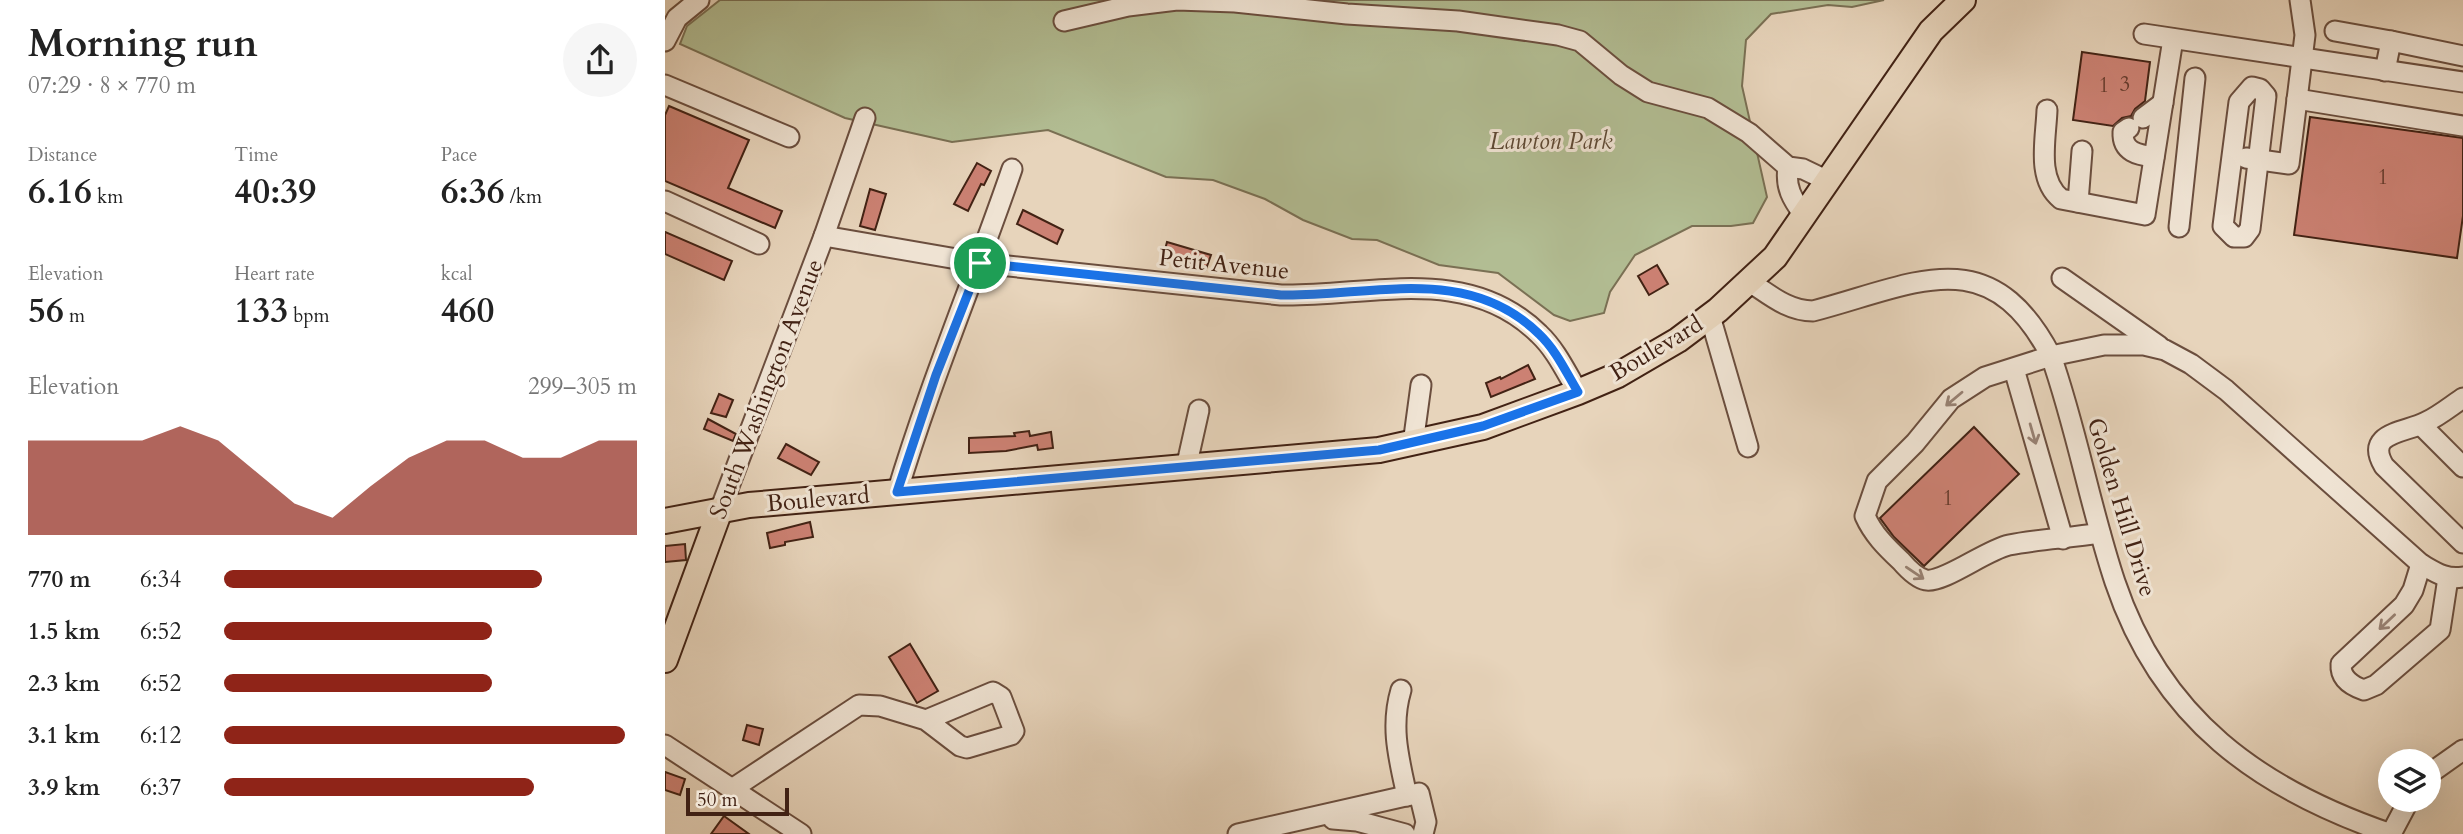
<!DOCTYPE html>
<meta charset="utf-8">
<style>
body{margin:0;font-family:Cardo,serif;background:#f6f6f6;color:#222;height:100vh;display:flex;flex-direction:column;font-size:26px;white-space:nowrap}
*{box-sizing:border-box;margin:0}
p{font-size:23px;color:#767676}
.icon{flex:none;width:38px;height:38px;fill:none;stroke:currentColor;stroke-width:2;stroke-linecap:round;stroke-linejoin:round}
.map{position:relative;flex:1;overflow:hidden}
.panel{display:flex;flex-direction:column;background:#fff;width:665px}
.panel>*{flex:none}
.fabs{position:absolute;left:1713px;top:749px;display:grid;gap:14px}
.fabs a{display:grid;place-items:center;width:63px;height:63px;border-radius:50%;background:#fff;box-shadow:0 7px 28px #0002;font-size:35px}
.scale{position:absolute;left:21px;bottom:18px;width:103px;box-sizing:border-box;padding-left:7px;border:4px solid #422214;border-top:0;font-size:19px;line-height:24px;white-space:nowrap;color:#422214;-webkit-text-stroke:5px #efe3d3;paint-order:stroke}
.pin{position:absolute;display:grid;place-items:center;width:60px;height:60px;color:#fff;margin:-30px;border:4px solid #fff;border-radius:50%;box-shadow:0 2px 7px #0007}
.round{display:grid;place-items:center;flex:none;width:74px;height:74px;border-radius:37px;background:#f6f6f6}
.headline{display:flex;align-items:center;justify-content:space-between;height:119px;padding:0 28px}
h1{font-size:38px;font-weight:700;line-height:52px}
.stats{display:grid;grid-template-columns:repeat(3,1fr);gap:10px;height:119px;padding:7px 28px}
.stats div{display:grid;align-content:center}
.stats b{font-size:35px;font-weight:700}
.stats small{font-size:19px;font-weight:400}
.stats p{font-size:19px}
.chart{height:196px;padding:14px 28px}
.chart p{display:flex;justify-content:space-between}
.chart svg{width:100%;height:126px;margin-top:7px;fill:#8f2418;opacity:.7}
ul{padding:0 28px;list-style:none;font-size:23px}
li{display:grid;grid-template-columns:112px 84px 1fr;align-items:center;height:52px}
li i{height:18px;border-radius:9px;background:#8f2418}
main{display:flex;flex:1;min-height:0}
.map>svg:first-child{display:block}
.green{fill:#b2bd93;stroke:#7a7054;stroke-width:2}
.building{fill:#cc8173;stroke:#422214;stroke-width:2}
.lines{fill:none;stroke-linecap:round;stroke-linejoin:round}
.minor-casing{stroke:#6b4e3e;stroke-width:23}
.major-casing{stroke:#422214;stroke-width:28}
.minor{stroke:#efe3d3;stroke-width:19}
.major{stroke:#e7d4bb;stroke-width:24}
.oneway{stroke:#988274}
.route-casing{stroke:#fff;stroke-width:14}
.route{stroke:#1a73e8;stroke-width:9}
.labels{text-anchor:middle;stroke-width:6;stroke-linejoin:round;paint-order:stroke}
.number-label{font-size:21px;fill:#643a2c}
.park-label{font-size:24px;font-style:italic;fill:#5e4934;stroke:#efe3d3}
.street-label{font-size:24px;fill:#422214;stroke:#efe3d3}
</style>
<main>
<section class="panel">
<div class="headline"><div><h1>Morning run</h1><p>07:29 · 8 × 770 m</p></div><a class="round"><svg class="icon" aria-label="share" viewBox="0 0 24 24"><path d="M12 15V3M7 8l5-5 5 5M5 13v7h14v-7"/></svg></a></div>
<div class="stats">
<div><p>Distance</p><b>6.16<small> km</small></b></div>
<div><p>Time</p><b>40:39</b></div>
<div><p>Pace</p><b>6:36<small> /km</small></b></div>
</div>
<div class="stats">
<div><p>Elevation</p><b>56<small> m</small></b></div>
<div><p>Heart rate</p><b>133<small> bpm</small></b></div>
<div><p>kcal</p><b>460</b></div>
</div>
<div class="chart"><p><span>Elevation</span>299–305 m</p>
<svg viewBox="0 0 160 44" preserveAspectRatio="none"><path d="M0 44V11L10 11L20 11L30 11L40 6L50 11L60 22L70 33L80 38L90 27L100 17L110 11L120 11L130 17L140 17L150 11L160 11V44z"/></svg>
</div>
<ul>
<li><b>770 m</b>6:34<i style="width:77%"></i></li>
<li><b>1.5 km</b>6:52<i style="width:65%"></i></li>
<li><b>2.3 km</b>6:52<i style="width:65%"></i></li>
<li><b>3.1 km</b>6:12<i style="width:97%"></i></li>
<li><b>3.9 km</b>6:37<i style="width:75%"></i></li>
</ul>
</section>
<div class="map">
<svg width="1798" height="834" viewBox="0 0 1798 834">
<rect width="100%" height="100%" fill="#e7d4bb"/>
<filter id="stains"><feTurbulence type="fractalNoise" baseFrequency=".00286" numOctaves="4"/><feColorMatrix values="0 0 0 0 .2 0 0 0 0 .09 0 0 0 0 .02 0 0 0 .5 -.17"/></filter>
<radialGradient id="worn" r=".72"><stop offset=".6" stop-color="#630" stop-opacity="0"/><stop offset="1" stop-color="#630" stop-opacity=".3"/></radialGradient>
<polygon class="green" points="55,0 1219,0 1187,7 1163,5 1106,14 1081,40 1077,86 1102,197 1088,223 1066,226 1027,226 970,255 945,292 939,313 905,321 889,315 833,273 774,265 712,240 687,239 638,220 600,199 548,180 501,177 383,130 287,142 180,118 15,44 22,26"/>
<g class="building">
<polygon points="1417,52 1485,62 1480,101 1470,109 1466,116 1457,118 1448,126 1408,120"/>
<polygon points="4,106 84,140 63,188 117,211 110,228 0,181 0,115"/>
<polygon points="1645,117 1798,138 1798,216 1792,258 1629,235"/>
<polygon points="312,163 326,171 319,185 316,184 303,211 289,204"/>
<polygon points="205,189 221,194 210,230 195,226"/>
<polygon points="358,210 398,230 392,244 352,224"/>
<polygon points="0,232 67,261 59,280 0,254"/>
<polygon points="502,242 546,255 541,269 513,259 512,261 498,257"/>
<polygon points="992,265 1003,284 984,295 973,276"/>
<polygon points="863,365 870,379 826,397 821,383 835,377 836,379"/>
<polygon points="54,394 68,400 61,417 46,413"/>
<polygon points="43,419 71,434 68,441 39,429"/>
<polygon points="1309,427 1354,474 1259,566 1229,537 1215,518"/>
<polygon points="364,431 365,436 386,432 388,448 373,450 372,445 341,451 304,453 304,438 350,436 349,433"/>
<polygon points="121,444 154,462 146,475 113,458"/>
<polygon points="145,522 148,537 120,542 120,545 105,548 102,533"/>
<polygon points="20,544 21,560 0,562 0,546"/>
<polygon points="245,644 273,691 252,703 224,657"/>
<polygon points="82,725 98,729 94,745 78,740"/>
<polygon points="0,772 20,779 15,795 0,790"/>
<polygon points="59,816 84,834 46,834"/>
</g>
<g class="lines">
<g class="minor-casing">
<g id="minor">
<polyline points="399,21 463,6 512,0 570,2 682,14 793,21 893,35 915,41 956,75 983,92 1043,108 1084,133 1123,167 1138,169 1163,181"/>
<polyline points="1670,31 1726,41"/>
<polyline points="1479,34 1798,82"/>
<polyline points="0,41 12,18 34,0"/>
<polyline points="1720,71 1726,41 1798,56"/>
<polyline points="0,85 124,137"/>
<polygon points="1587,87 1595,89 1601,96 1585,229 1579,237 1569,237 1558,226 1574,102"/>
<polyline points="1632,99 1798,126"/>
<path d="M1382 110C1381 139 1371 179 1396 199L1480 215 1508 39"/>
<polyline points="1478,118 1498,103"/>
<path d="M1464 128 1458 132C1457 152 1473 155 1489 157"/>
<polyline points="1581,158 1624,164 1640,35 1635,0"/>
<path d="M1123 167C1120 187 1127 199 1139 215"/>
<polyline points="0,201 94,244"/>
<polyline points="1413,202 1417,151"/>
<polyline points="1514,227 1530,78"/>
<path d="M159 236 315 263 616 295C705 297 802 263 874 334 891 350 901 372 913 392"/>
<polyline points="1397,278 1494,346"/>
<path d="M1085 282C1105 295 1123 311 1148 311 1251 284 1324 238 1386 356 1412 430 1425 507 1450 582 1496 719 1594 789 1726 834"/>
<polyline points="1045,316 1083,447"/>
<polyline points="1349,369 1398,539"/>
<path d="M1798 398C1786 406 1774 416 1761 422 1740 433 1699 432 1719 466L1798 543"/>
<polyline points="1756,425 1798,467"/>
<polyline points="748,444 756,385"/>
<polyline points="521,468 534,410"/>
<path d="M232 493C265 383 310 277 347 169"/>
<polyline points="55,510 159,236 200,118"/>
<path d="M1435 533C1405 538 1374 539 1344 545 1321 550 1279 583 1261 580 1251 578 1242 568 1236 561 1221 547 1208 534 1200 516L1212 481 1250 443 1286 399 1320 377 1386 356 1439 345H1479L1500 350 1526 364 1561 390 1756 564C1770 572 1781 580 1798 577"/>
<path d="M1756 564 1748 590 1739 605 1676 664C1675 679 1687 686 1699 690L1711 685 1775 630 1783 578"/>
<path d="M736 690C725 727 734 759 742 796"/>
<polyline points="0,745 136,834"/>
<polyline points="1764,774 1798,750"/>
<polyline points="67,789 194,705 215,706 261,720 295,746 302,748 346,735 349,731 336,697 328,692 261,720"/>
<polyline points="668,819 692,821 740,834"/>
<polyline points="573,834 754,793 761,822 758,834"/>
<polyline points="1726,834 1744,800"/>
</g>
</g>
<g class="major-casing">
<g id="major">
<polyline points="0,521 84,505 714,450 818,427 913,392 953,375 1013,340 1053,310 1110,257 1266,31 1298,0"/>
<polyline points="0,660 55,510"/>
</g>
</g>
<use href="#minor" class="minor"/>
<use href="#major" class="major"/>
</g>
<defs><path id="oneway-shaft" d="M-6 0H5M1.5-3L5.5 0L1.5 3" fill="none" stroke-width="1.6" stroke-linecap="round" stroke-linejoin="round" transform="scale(1.75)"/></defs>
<g class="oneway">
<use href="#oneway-shaft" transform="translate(1289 399) rotate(140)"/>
<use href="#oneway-shaft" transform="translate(1368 434) rotate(74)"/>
<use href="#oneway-shaft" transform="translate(1250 573) rotate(34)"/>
<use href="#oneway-shaft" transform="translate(1722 622) rotate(137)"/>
</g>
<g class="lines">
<g class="route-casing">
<path id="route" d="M315 263 616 295C705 297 802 263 874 334 891 350 901 372 913 392L818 426 714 450 232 492 271 375Z"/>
</g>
<use href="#route" class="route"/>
</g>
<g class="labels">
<g class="number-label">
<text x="1460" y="91">3</text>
<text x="1439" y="92">1</text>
<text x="1718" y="184">1</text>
<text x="1283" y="505">1</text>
</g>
<g class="park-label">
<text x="886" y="149">Lawton Park</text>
</g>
<g class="street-label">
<text transform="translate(559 264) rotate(6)" y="8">Petit Avenue</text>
<text transform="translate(991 348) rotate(-31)" y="8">Boulevard</text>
<text transform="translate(101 389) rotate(-69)" y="8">South Washington Avenue</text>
<text transform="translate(153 499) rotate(-5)" y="8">Boulevard</text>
<text transform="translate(1457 507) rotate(73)" y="8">Golden Hill Drive</text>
</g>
</g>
<rect width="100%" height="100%" filter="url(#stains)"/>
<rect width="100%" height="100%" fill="url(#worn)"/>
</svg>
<div class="fabs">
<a><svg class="icon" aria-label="layers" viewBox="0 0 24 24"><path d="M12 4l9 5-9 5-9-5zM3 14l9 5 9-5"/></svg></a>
</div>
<div class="scale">50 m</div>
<div class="pin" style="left:315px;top:263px;background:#1e9e55"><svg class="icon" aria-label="arrive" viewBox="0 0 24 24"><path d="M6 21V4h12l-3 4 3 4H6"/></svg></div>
</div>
</main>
